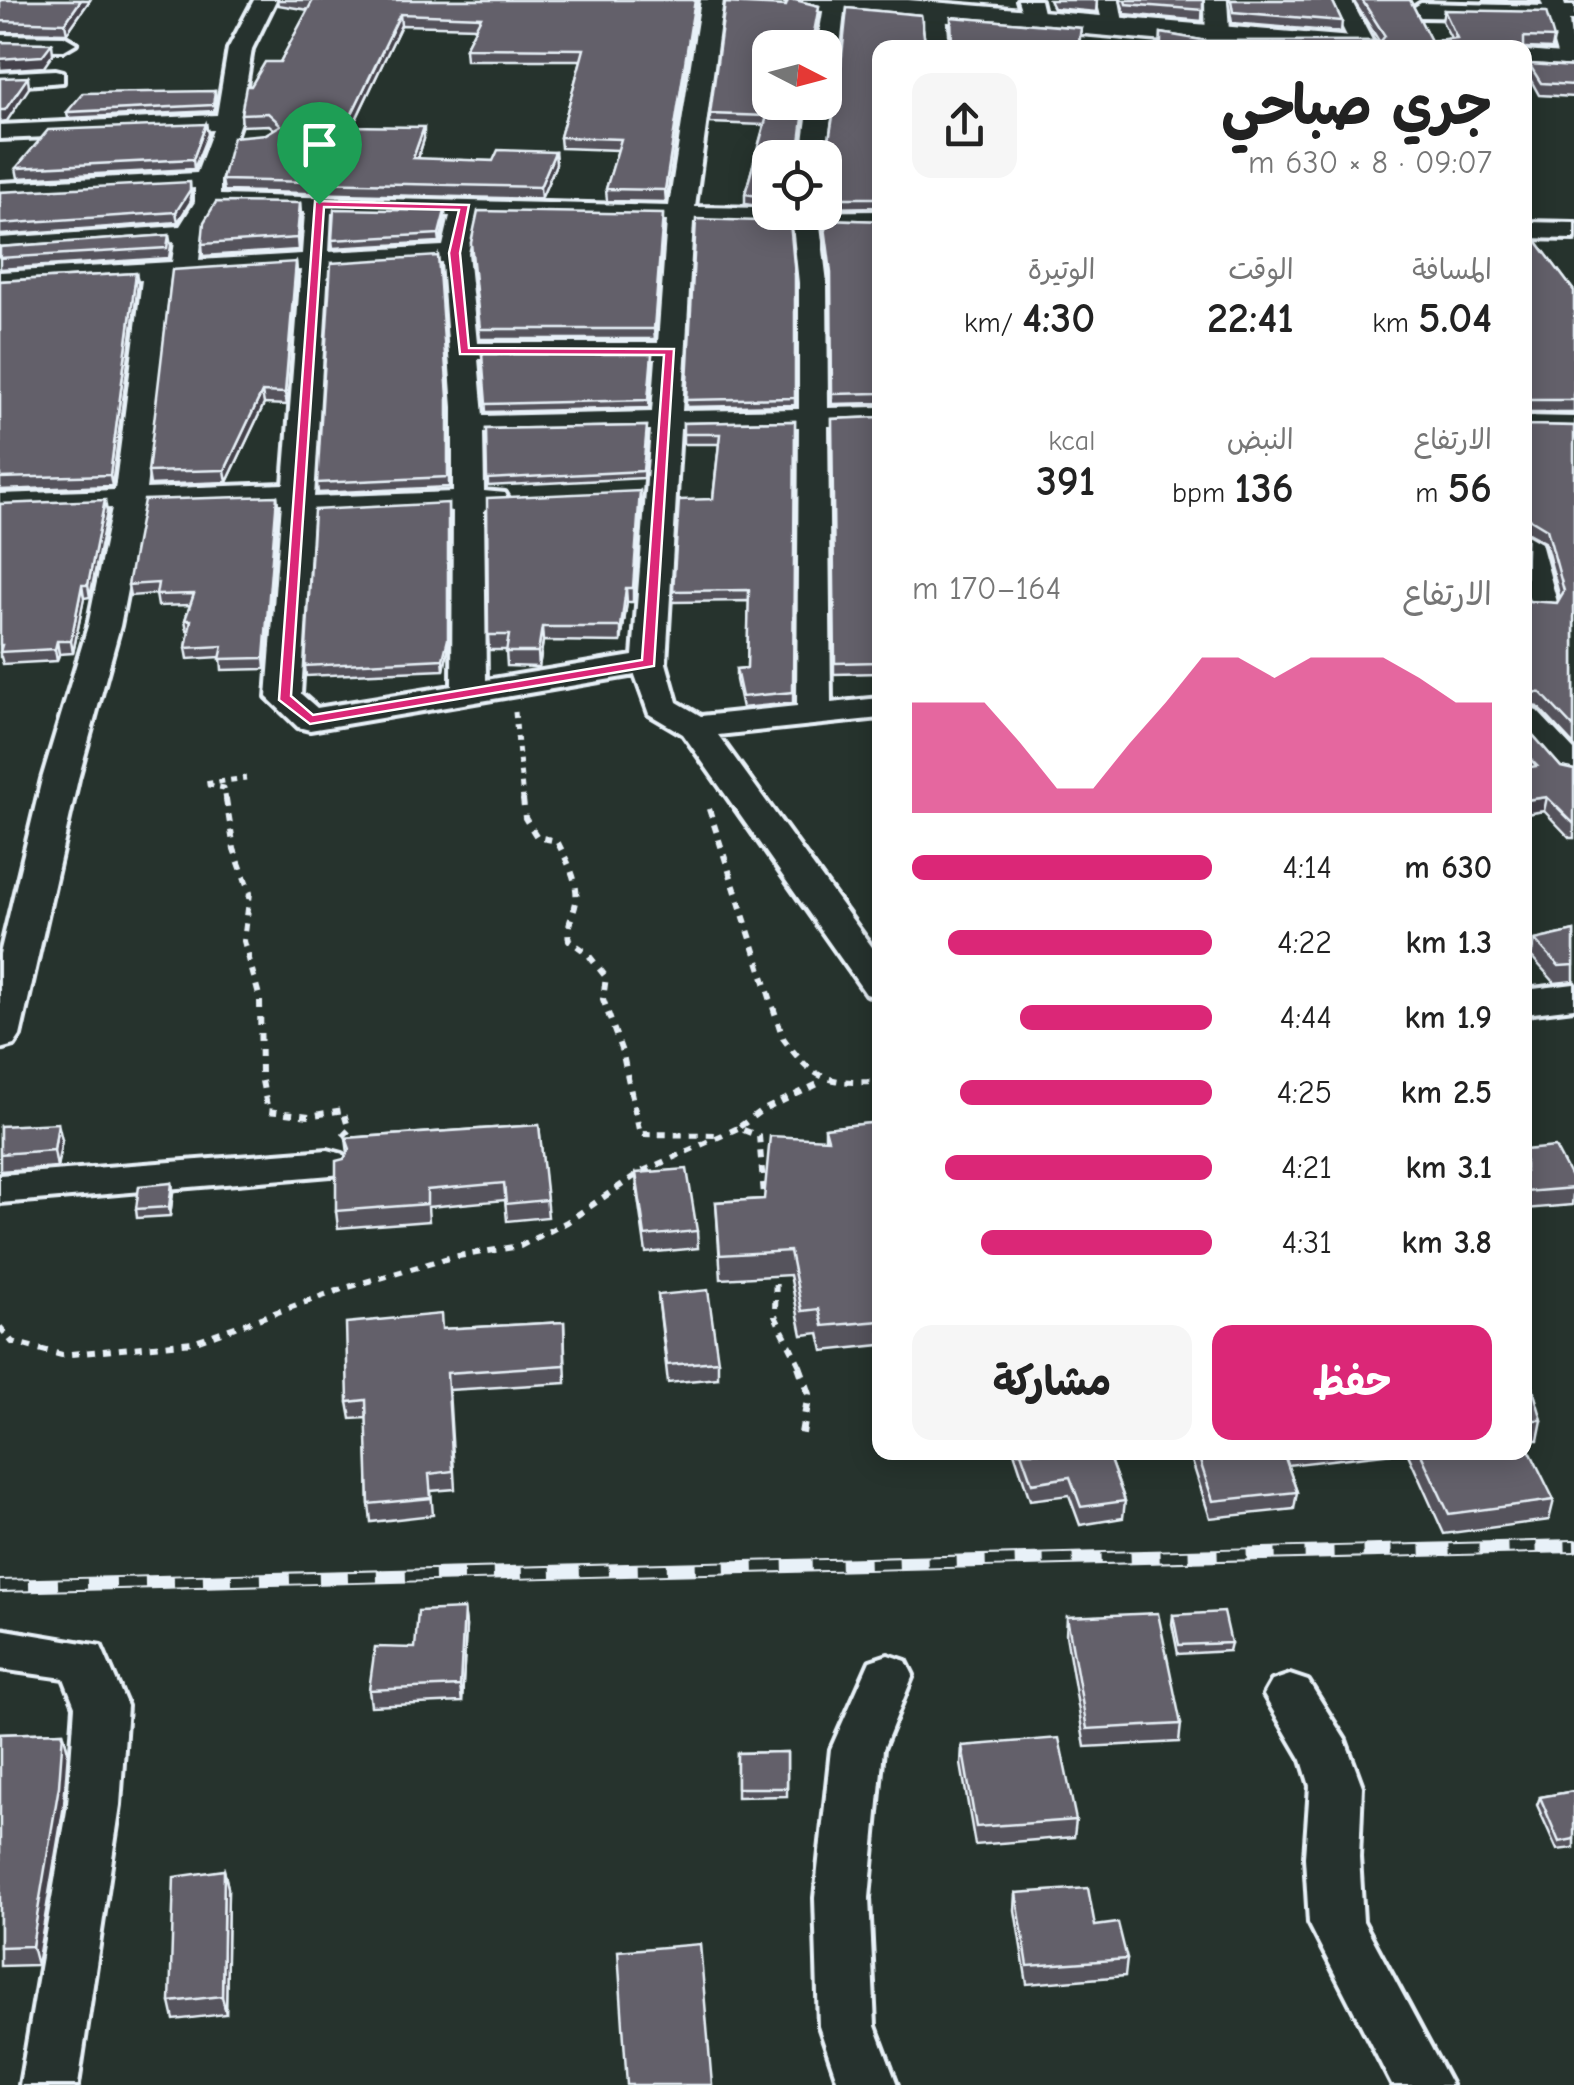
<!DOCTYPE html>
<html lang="ar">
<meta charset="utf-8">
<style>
body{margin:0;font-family:"Comic Neue","Playpen Sans Arabic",sans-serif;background:#f6f6f6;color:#222;direction:rtl;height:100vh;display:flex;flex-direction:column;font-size:38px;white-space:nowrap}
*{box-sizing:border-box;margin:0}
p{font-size:32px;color:#767676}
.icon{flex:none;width:55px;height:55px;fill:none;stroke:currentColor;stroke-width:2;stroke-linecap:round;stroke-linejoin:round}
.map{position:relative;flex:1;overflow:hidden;direction:ltr}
.sheet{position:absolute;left:872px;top:40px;width:660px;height:1420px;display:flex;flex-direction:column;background:#fff;border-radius:20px;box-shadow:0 5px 25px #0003;direction:rtl}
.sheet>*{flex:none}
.needle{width:65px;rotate:96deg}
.buttons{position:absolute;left:752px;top:30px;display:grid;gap:20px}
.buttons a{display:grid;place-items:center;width:90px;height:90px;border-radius:20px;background:#fff;box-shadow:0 5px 25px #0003;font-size:50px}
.pin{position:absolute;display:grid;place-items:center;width:85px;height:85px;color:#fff;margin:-102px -42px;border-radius:50% 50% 50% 0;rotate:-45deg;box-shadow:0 0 10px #0007}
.pin .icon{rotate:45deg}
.round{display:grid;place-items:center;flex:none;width:105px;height:105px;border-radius:20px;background:#f6f6f6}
.overview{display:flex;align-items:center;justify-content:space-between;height:170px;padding:0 40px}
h1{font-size:55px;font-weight:700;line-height:75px}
.metrics{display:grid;grid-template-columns:repeat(3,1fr);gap:15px;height:170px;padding:10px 40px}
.metrics div{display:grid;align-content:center}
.metrics b{font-size:42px;font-weight:700}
.metrics small{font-size:28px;font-weight:400}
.metrics p{font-size:28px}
.chart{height:280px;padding:20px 40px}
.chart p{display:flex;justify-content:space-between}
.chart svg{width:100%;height:180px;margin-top:10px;fill:#db2777;opacity:.7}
.button{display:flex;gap:20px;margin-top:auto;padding:20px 40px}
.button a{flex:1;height:115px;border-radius:20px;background:#db2777;color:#fff;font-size:40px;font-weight:700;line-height:115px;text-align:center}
.button a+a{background:#f6f6f6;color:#222}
ul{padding:0 40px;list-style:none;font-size:32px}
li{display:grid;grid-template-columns:160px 120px 1fr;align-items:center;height:75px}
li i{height:25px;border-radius:12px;background:#db2777}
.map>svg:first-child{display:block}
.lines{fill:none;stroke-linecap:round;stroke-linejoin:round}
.minor-casing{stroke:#e8f1f8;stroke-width:8}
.primary-casing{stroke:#e8f1f8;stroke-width:7}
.path-far2{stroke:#e8f1f8;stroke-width:5;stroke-dasharray:6 6;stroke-linecap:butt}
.path-far1{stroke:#e8f1f8;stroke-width:6;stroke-dasharray:8 8;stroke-linecap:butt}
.path{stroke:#e8f1f8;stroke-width:8;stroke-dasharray:10 10;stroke-linecap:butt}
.minor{fill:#26332d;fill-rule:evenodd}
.primary{fill:#26332d;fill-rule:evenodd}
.rail-casing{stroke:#e8f1f8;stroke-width:14}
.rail{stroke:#26332d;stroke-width:10;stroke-dasharray:29;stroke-linecap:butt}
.wall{fill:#55535c;stroke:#e8f1f8;stroke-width:2.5}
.shaded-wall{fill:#45434b;stroke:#e8f1f8;stroke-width:2.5}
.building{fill:#63606b;stroke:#e8f1f8;stroke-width:2.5}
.route{fill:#db2777;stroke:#fff;stroke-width:2.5;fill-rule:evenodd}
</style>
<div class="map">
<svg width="1574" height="2085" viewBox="0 0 1574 2085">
<rect width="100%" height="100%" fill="#26332d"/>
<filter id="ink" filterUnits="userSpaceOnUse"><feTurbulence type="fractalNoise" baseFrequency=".01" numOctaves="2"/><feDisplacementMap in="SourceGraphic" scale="20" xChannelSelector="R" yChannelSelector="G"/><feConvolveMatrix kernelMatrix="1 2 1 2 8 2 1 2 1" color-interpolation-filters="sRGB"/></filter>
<g filter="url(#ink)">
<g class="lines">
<g class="minor-casing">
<g id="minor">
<path d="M254 0H276L252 49 240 122 220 180V195L669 206 701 0H723L695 207 770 208V212L880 211V227L820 225 827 283 828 408 880 407V425L828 426 831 703 880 698V718L718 735 880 958V998L866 994 683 734 649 714 635 675 310 730 298 727 267 697 282 503 143 507 120 626 78 779 20 1036 14 1045 0 1049V954L42 779 88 626 112 508 0 512V494L115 490 142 280 0 288V272L172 262 175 242 0 254V238L180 226 195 202V188L0 199V183L197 173 213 130 0 139V125L217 115 228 49ZM216 210 305 212 302 254 199 260 202 233ZM331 213 450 216 443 246 329 252ZM476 217 667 221 658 343H477L468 253ZM693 222 793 225 799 283V409L682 411ZM442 262 453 407V492L314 497 328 269ZM301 270 284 484 146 489 170 278ZM478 359H656L652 412 483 416ZM799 427 797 706 701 716 677 702 666 663 680 429ZM651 430 633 656 486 680 484 510 505 507 509 500 505 493 484 491 483 433ZM453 511 452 686 317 708 301 694 312 516Z"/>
<polygon points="825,0 845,3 837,74 825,81 825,48 817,48"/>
<polygon points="1018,0 1040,0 1045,21 1042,26 1026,26"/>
<polygon points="1097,0 1119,0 1124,28 1121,33 1105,33"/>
<polygon points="1205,0 1227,0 1230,48 1206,48"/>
<polygon points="1329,0 1351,0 1376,48 1353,48"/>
<polygon points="1541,0 1563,0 1565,6 1574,6 1574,20 1569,20 1574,72 1560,65 1547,19 1421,17 1410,10 1421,3 1543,6"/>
<polygon points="935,6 946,13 949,48 925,48 924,13"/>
<polygon points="0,35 64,36 76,43 64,50 0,49"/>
<polygon points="55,70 63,72 63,82 0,87 0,73"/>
<polygon points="825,96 833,102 827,158 802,158 809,102 825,102"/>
<polygon points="1525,222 1574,223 1574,239 1525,238"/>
<polygon points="1525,416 1574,417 1574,435 1525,434"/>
<polygon points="1525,534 1541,543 1558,606 1554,613 1530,613 1526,606"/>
<polygon points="1525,708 1537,711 1574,750 1574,782 1561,779 1525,739"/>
<polygon points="1574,984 1574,1008 1525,1014 1525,990"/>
<polygon points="328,1150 343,1154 349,1164 343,1174 0,1203 0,1175"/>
<polygon points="0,1629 101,1646 127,1706 120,1805 78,2085 20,2085 68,1805 75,1706 64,1678 0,1669"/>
<polygon points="888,1655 906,1661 913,1675 883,1749 869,1898 875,2026 897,2085 839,2085 819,2026 815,1898 831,1749 870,1661"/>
<polygon points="1290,1675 1308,1681 1345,1740 1362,1786 1359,1857 1363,1921 1451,2085 1392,2085 1309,1923 1305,1857 1310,1786 1302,1760 1264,1695 1272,1681"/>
</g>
</g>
<g class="primary-casing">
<g id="primary">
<polygon points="784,0 908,0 1364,38 1380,48 1246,48 799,9"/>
<polygon points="1525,51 1574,55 1574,75 1525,71"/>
</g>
</g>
<g class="path-far2">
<polyline points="515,712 523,801"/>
<polyline points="226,801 224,788 204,784 246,778"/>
</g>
<g class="path-far1">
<polyline points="226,799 234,849 250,893 244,941 260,999 261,1076 268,1111 309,1116 343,1110 349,1130 343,1136"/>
<path d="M523 799 525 818 537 837 557 841C566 859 579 881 576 902 573 918 566 924 569 940L587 953 606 977 603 999 623 1055 640 1134 718 1135"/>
<path d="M709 809 783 1038C815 1082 827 1083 880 1082"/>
<polyline points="765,1207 759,1136 738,1128 759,1112 822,1082"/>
<polyline points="776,1268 775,1316 801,1368"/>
<polyline points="0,1327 12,1342 62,1355 193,1342 342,1289 452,1257 520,1246 567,1222 639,1173 738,1128"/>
</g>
<polyline class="path" points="799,1366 809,1394 801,1439"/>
<use href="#minor" class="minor"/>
<use href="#primary" class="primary"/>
<g class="rail-casing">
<polyline id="rail" points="0,1586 1574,1546"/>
</g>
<use href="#rail" class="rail"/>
</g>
<g class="wall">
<polygon points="0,0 90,0 67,33 0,32"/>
<polygon points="277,0 697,0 666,202 607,201 606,189 618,150 561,148 560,137 581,60 466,60 465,48 476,27 401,25 353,126 424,139 418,159 493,161 555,152 556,164 541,199 224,191 222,180 266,134 274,129 269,125 242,126 241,114 251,86 280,62 308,10 278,5"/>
<polygon points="788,0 795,0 819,6 815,39 821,43 822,48 770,48 770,102 806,102 800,151 827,152 835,101 825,93 825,75 841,65 847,8 921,15 925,43 951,42 951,17 1081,28 1079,48 880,48 880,207 825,208 825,158 770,158 770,208 745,204 745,194 764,125 710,123 710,114 725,3 786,6"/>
<polygon points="1049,0 1097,0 1096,12 1053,8"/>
<polygon points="1120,0 1203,0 1202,21 1125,14"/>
<polygon points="1228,0 1332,0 1342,21 1341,32 1232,23"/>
<polygon points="1353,0 1410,0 1431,41 1451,38 1442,21 1444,10 1554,38 1552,49 1525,48 1160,48 1161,33 1207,41 1379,41"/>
<polygon points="1483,0 1539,0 1538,2"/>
<polygon points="1529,64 1574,67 1574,97 1539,95 1528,75"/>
<polygon points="215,91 216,97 214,111 68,118 67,112"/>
<polygon points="206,124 208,134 194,169 18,178 16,168"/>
<polygon points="0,192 191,192 191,201 178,222 0,235"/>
<polygon points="300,203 301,216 298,250 203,256 202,244"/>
<polygon points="445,211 445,220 440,242 333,248 332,240"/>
<polygon points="824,219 880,221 880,403 832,404 831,283"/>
<polygon points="663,225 655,339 480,339 471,243"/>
<polygon points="1525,226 1574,291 1574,413 1526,413 1527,425 1574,426 1574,745 1538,707 1525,705 1529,601 1557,603 1560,598 1545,542 1526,532 1525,583"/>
<polygon points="169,235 171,246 169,258 0,269 0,247"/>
<polygon points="438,256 449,407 449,487 318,493 317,483"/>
<polygon points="296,262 297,274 287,405 264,404 227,482 150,485 148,472"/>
<polygon points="136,273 138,284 112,486 0,490 0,281"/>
<polygon points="795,276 795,405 686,407 686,400"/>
<polygon points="482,354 652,354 649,408 486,412"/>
<polygon points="880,417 880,673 834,674 832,419"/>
<polygon points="795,421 793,703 742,708 736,680 736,669 747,668 749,601 673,602 673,591 713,499 719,444 683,444 683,423"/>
<polygon points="647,426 644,478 488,486 486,429"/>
<polygon points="640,491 641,505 633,602 627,602 621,642 543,641 539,667 507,666 506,650 489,650 488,635"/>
<polygon points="277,496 278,507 265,669 222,670 221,657 188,659 186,648 189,631 187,630 185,620 190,605 158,606 156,594 130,596 128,585"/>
<polygon points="0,504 107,512 90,597 84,598 73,653 59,654 57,661 3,664 1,657 0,657"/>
<polygon points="449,513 448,649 444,670 306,676 305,666"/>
<polygon points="1525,726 1561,767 1574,770 1574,838 1570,838 1544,811 1525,814"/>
<polygon points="1574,931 1574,981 1555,983 1531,956 1535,940"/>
<polygon points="880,1122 880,1345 823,1351 819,1333 802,1335 790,1275 721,1279 716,1202 764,1199 825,1139 825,1128"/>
<polygon points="539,1125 548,1217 507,1221 505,1200 428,1207 429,1221 338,1228 336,1211 344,1159 348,1153 346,1138"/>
<polygon points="0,1126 62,1140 57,1167 0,1171"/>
<polygon points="1525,1150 1574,1183 1572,1205 1525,1209"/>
<polygon points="636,1173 697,1231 698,1248 646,1253 637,1191"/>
<polygon points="172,1183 173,1192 170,1216 137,1218 136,1209"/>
<polygon points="658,1295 718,1361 718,1378 668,1383"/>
<polygon points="564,1322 566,1383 449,1390 455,1489 431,1491 433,1515 371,1522 369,1504 367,1418 351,1419 348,1402 442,1329"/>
<polygon points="1525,1372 1542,1420 1538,1440 1525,1440"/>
<polygon points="1014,1452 1107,1452 1125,1501 1123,1518 1080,1525 1069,1495 1030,1500"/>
<polygon points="1192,1452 1283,1452 1297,1492 1294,1509 1210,1518 1191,1458"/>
<polygon points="1284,1452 1402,1452 1288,1465"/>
<polygon points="1407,1452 1525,1452 1554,1500 1549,1520 1444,1534"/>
<polygon points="464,1609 466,1626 462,1702 371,1706 369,1690 415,1648"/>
<polygon points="1173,1615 1231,1643 1229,1651 1178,1654 1172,1624"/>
<polygon points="1067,1617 1181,1724 1179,1742 1085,1747 1066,1635"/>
<polygon points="63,1732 68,1751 64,1805 37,1965 0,1966 0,1734"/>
<polygon points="962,1746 1076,1820 1074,1837 975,1845 961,1764"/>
<polygon points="787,1752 787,1796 737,1797 737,1753"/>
<polygon points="1574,1791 1574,1848 1557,1850 1537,1805 1540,1797"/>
<polygon points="224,1870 228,1888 226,2014 174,2020 170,2002"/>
<polygon points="1016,1893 1095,1926 1127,1959 1125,1976 1027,1984 1015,1910"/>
</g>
<g class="shaded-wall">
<polygon points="81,0 90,0 67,33 65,23"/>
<polygon points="695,0 697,0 666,202 665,190"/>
<polygon points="400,14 401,25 347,138 346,126"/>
<polygon points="52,43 53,54 44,67 0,70 0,59"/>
<polygon points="28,77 29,88 7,121 0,122 0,110"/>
<polygon points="206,124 208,134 194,169 193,159"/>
<polygon points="424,127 424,139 414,170 413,158"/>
<polygon points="555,152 556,164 541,199 540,187"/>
<polygon points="190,182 191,201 178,222 176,212"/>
<polygon points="300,203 301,216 298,250 297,238"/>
<polygon points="445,211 445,220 440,242 439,234"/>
<polygon points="663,214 663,225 655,339 654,329"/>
<polygon points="296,262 297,274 287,405 285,393"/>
<polygon points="136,273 138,284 112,486 110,475"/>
<polygon points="262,392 264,404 227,482 225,470"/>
<polygon points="640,491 641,505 633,602 633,588"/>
<polygon points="277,496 278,507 265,669 264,658"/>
<polygon points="105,500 107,512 90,597 88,585"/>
<polygon points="448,503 448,649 444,670 443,659"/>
<polygon points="82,585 84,598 73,653 71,641"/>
<polygon points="626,588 627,602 621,642 621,627"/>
<polygon points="542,627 543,641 539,667 538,652"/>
<polygon points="57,641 59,654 57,661 55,649"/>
<polygon points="1547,797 1544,811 1525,814 1525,800"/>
<polygon points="58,1123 62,1140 57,1167 54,1150"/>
<polygon points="172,1183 173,1192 170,1216 169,1207"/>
<polygon points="464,1609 466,1626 462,1702 460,1686"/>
<polygon points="63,1732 68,1751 64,1805 37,1965 32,1946"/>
<polygon points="224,1870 228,1888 226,2014 222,1996"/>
</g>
<g class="building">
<polygon points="0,0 81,0 65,23 0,21"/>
<polygon points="312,0 695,0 665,190 606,189 621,139 560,137 584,49 465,48 481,17 400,14 346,126 424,127 413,158 493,161 498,150 555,152 540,187 222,180 233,137 266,134 281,125 268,113 241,114 246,86 251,86 265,62 280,62 313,0"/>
<polygon points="788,0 795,0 819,6 813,38 821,43 822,48 770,48 770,102 805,102 799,151 827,152 837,93 825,83 825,75 841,65 847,8 921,15 925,43 952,42 951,17 1081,28 1078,48 880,48 880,198 825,198 825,158 770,158 770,198 745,194 767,116 710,114 725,3 786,6"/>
<polygon points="1125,0 1203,0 1203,10 1126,4"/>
<polygon points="1231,0 1332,0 1342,21 1233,12"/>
<polygon points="1362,0 1410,0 1431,41 1457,38 1444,10 1546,12 1554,38 1524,37 1524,48 1161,48 1161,33 1207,41 1381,41 1385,36"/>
<polygon points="0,42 52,43 42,56 0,59"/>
<polygon points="1529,64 1574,67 1574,85 1541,83"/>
<polygon points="28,77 5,110 0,110 0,78"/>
<polygon points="215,91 213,105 67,112 83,93"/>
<polygon points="206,124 193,159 16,168 48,130"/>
<polygon points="190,182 190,190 176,212 0,224 0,192"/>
<polygon points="216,202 300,203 297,238 202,244 204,222"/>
<polygon points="334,209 445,211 439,234 332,240"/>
<polygon points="478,211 663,214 654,329 480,329 471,243"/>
<polygon points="696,219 790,222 795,276 795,398 686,400"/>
<polygon points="824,219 880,221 880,393 832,394 831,273"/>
<polygon points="1525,226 1574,291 1574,400 1525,400"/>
<polygon points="169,235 167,248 0,258 0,247"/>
<polygon points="438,256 448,397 448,477 317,483 331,263"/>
<polygon points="296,262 285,393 262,392 225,470 148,472 172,270"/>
<polygon points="136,273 110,475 0,478 0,281"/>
<polygon points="482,354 652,354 648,400 486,404"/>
<polygon points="1525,404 1527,425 1574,426 1574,728 1541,693 1525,691 1525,699 1525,593 1529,601 1557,603 1564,591 1547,529 1527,517 1525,583"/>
<polygon points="880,417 880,662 835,663 832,419"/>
<polygon points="795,421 793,692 742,697 736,669 747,668 749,590 673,591 679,500 713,499 720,434 683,434 683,423"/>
<polygon points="647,426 643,471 487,479 486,429"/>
<polygon points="640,491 633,588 626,588 621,627 542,627 538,652 506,652 509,635 488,635 487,498"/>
<polygon points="277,496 264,658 220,659 223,646 186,648 191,620 185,620 194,594 156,595 158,583 128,585 144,500"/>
<polygon points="105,500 88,585 82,585 71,641 57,641 55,649 0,652 2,645 0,645 0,504"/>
<polygon points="448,503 448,639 443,659 305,666 314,510"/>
<polygon points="1525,726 1561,767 1574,770 1574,824 1547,797 1525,800 1525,768 1537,766 1525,754"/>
<polygon points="1574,931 1574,965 1559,966 1535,940"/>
<polygon points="880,1122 880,1321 823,1326 819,1309 802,1311 790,1251 720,1255 716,1202 764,1199 770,1136 828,1139 825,1128"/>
<polygon points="58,1123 54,1150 0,1154 0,1126"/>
<polygon points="539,1125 547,1200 506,1204 504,1183 427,1190 427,1204 336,1211 336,1161 344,1159 350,1149 346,1138"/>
<polygon points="1555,1147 1574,1183 1574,1188 1525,1192 1525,1150"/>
<polygon points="687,1169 697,1231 645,1236 636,1173"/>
<polygon points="172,1183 169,1207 136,1209 139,1186"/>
<polygon points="708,1290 718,1361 667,1365 658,1295"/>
<polygon points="441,1314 442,1329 564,1322 565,1365 447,1373 453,1471 429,1474 431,1498 369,1504 366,1400 348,1402 346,1323"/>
<polygon points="1525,1372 1528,1372 1542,1420 1525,1420"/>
<polygon points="1525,1441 1554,1500 1449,1514 1420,1452 1525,1452"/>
<polygon points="1021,1452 1107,1452 1125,1501 1081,1507 1070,1477 1032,1483"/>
<polygon points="1197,1452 1283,1452 1297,1492 1213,1501"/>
<polygon points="464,1609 460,1686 369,1690 375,1647 415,1648 418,1611"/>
<polygon points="1224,1612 1231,1643 1179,1645 1173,1615"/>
<polygon points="1158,1613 1181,1724 1087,1729 1067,1617"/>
<polygon points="63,1732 59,1786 32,1946 0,1947 0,1734"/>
<polygon points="1059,1738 1076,1820 976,1827 962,1746"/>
<polygon points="787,1752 787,1788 737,1788 737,1753"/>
<polygon points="1574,1791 1574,1839 1559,1842 1540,1797"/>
<polygon points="224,1870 222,1996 170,2002 174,1877"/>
<polygon points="1088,1888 1095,1926 1118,1923 1127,1959 1028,1966 1016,1893"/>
<polygon points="700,1944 712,2085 627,2085 618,1951"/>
</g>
</g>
<path class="route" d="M315 201 469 205 460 253 469 348 674 349 654 666 310 724 279 700ZM324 207 459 210 449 253 460 354 664 355 642 660 313 715 291 696Z"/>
</svg>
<div class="buttons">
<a><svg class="needle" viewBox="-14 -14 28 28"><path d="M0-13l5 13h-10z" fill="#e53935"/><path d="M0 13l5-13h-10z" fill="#767676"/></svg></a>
<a><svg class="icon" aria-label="locate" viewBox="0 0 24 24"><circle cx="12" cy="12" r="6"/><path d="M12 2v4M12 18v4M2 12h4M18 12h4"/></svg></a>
</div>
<div class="pin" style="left:319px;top:204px;background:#1e9e55"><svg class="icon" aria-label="arrive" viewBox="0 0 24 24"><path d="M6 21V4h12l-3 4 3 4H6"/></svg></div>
<section class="sheet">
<div class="overview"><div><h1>جري صباحي</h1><p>09:07 · 8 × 630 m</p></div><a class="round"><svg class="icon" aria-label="share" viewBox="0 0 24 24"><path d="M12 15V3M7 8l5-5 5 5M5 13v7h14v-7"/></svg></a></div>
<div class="metrics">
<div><p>المسافة</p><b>5.04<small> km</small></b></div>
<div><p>الوقت</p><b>22:41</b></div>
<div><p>الوتيرة</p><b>4:30<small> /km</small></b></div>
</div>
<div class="metrics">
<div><p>الارتفاع</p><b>56<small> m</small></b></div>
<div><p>النبض</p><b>136<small> bpm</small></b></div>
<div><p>kcal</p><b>391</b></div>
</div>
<div class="chart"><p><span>الارتفاع</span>164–170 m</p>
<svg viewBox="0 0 160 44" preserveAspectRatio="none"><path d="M0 44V17L10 17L20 17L30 27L40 38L50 38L60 27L70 17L80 6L90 6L100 11L110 6L120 6L130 6L140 11L150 17L160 17V44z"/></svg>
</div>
<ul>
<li><b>630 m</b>4:14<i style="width:100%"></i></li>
<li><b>1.3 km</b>4:22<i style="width:88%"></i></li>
<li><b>1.9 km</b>4:44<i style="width:64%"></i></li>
<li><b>2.5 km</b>4:25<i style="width:84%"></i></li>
<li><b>3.1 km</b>4:21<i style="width:89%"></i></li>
<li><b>3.8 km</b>4:31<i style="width:77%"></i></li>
</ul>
<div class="button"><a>حفظ</a><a>مشاركة</a></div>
</section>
</div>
